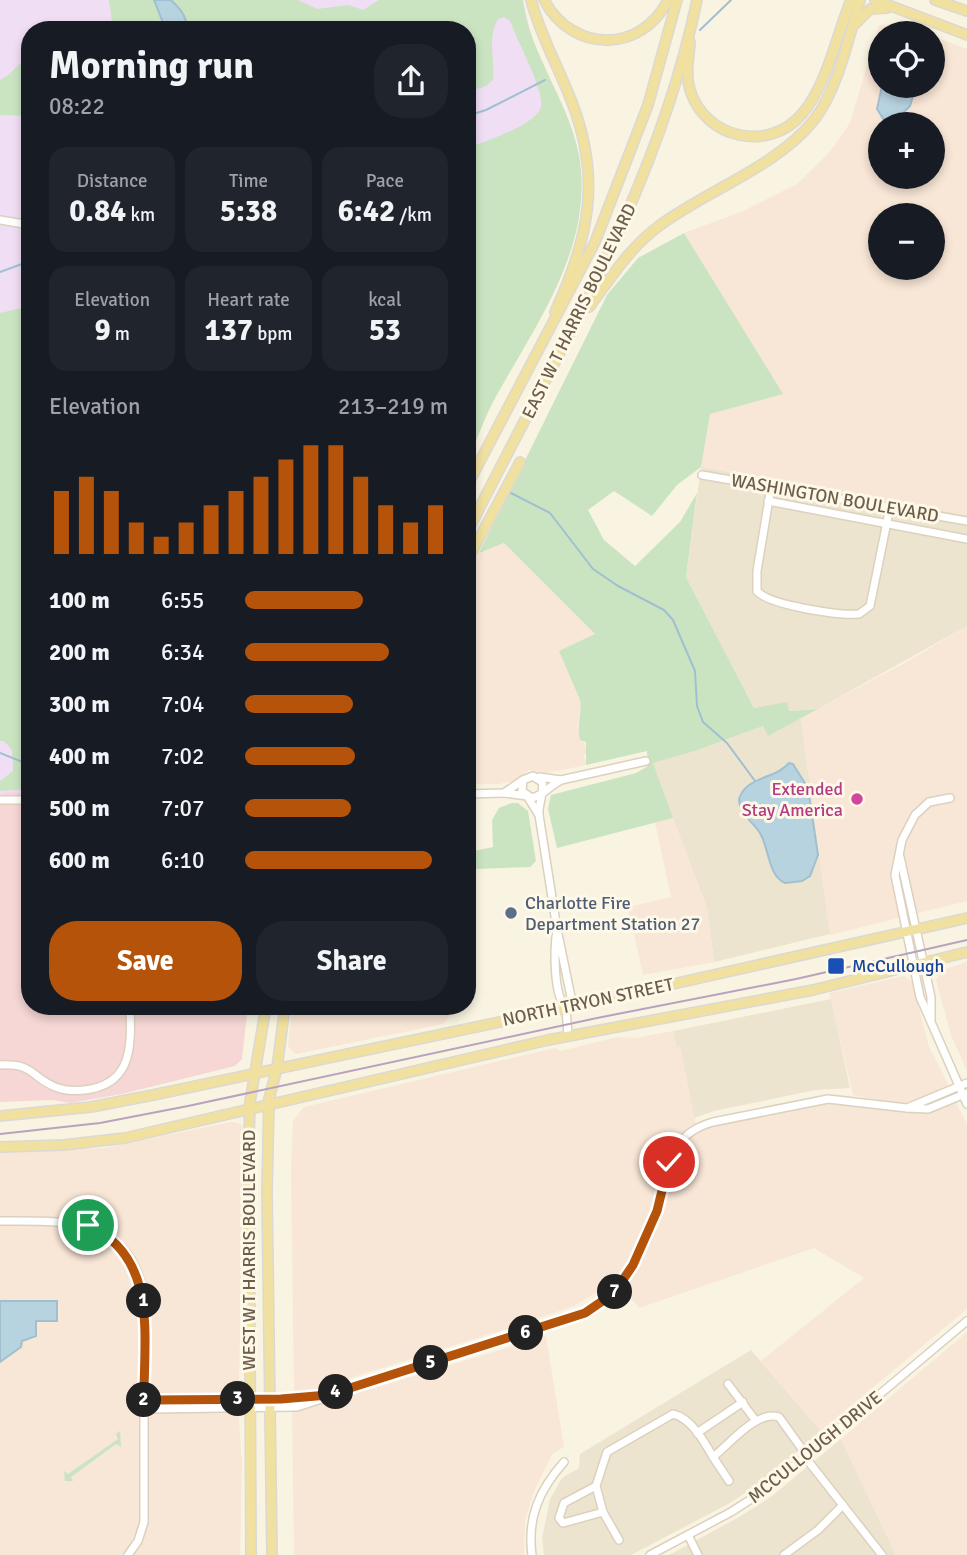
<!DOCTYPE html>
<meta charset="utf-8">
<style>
body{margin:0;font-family:Signika,sans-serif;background:#20242c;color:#f1f3f6;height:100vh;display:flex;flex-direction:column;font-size:26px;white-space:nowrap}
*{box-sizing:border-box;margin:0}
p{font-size:23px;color:#9ea1a6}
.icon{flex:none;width:38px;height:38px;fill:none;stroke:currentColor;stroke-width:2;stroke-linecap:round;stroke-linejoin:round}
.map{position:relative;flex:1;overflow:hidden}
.drawer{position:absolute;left:21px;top:21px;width:455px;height:994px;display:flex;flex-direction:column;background:#171b24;border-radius:28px;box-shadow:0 4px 10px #0003}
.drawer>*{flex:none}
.buttons{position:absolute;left:868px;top:21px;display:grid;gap:14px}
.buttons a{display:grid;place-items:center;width:77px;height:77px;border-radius:50%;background:#171b24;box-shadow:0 4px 10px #0003;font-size:35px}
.pin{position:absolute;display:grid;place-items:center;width:60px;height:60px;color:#fff;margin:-30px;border:4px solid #fff;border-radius:50%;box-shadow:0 2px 7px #0007}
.km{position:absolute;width:35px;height:35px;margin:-18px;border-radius:50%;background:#222;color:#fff;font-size:19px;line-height:35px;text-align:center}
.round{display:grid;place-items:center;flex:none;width:74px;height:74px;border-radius:28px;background:#20242c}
.summary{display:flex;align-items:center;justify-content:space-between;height:119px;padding:0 28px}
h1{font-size:38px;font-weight:700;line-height:52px}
.figures{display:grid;grid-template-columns:repeat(3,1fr);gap:10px;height:119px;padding:7px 28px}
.figures div{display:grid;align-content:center;border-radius:18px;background:#20242c;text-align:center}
.figures b{font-size:30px;font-weight:700}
.figures small{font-size:19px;font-weight:400}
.figures p{font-size:19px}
.chart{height:196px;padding:14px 28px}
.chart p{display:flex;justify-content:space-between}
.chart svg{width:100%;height:126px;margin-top:7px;stroke:#b45309;stroke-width:6}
.cta{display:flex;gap:14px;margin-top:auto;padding:14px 28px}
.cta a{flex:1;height:80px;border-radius:28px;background:#b45309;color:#fff;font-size:28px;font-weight:700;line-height:80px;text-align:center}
.cta a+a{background:#20242c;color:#f1f3f6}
ul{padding:0 28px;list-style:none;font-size:23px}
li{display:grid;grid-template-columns:112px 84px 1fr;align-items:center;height:52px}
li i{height:18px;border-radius:9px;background:#b45309}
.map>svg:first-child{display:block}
.residential{fill:#ede4cf}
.commercial{fill:#f8e6d6;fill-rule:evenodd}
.education{fill:#f0def5}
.medical{fill:#f6d7d5}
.green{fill:#cae4c2}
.water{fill:#b8d3e0;stroke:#a0c0d0;stroke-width:2}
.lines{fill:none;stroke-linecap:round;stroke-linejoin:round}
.stream{stroke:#a0c0d0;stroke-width:2}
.minor-casing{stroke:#dcd1be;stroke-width:10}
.major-casing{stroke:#dcd8d4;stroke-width:12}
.minor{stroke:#fff;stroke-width:7}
.major{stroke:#f1e1a0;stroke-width:9}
.tram{stroke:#b7a2c0;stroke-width:2}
.route-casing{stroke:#fff;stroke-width:14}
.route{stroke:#b45309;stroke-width:9}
.hotel-dot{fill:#d1479c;stroke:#fdf8e7;stroke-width:2.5}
.service-dot{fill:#5c6f8a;stroke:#fdf8e7;stroke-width:2.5}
.transit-dot{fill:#1a4fb4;stroke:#fdf8e7;stroke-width:2.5}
.labels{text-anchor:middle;stroke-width:6;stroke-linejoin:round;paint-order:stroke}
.street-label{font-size:18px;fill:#6d5d4b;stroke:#fdf8e7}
.hotel-label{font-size:18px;fill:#b23c85;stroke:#fdf8e7;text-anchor:end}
.service-label{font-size:18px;fill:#4e5e75;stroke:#fdf8e7;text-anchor:start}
.transit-label{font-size:18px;fill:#164399;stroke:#fdf8e7;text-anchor:start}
</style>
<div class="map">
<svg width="967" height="1555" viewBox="0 0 967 1555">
<rect width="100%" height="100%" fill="#f9f4e1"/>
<g class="residential">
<polygon points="701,467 967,515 967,626 818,709 788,711 787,703 754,708 686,577"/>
<polygon points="801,718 830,934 714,962 707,908 652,763 695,751 763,726 768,735"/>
<polygon points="831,999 850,1088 816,1090 714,1111 694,1118 680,1047 676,1047 673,1031"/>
<polygon points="751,1350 821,1431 764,1480 730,1503 631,1555 544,1555 542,1538 550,1499 562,1478 579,1468 580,1454"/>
<polygon points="841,1439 896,1555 669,1555 741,1516 772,1496"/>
</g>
<g class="commercial">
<path d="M903 24 927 33H880V86H933V36L967 49V515L701 467 710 414 782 394 684 233 741 212 797 184 829 153 850 123 879 25ZM880 124H933V177H880ZM880 215H933V268H880Z"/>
<polygon points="504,543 596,635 559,651 580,700 582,708 577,725 588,753 584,755 586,765 547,773 529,770 514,781 499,784 467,784 467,575 479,553"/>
<polygon points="967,626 967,901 830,935 801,718 910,660"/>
<polygon points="673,818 707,908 714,962 643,975 628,907 671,897 655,822"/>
<polygon points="967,962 967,1071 951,1035 936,980 943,970"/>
<polygon points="904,976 912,982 929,1047 949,1086 930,1097 898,1104 853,1095 829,993"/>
<polygon points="292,1006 447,1006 449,1017 443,1024 296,1054 288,1047"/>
<polygon points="673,1031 676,1047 680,1047 697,1129 818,1100 890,1106 922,1104 952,1094 967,1125 967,1308 962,1313 821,1431 761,1361 864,1278 814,1248 639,1308 626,1293 611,1284 574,1306 525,1323 312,1390 294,1392 291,1170 293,1121 304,1107 555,1048 561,1051 617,1037 635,1038"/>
<polygon points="231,1122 241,1124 244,1131 239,1384 237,1393 242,1463 240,1555 0,1555 0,1362 20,1347 36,1321 57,1320 57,1301 0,1301 0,1152 104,1148"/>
<polygon points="967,1332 967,1555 896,1555 841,1439"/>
<polygon points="546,1336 564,1447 552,1454 533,1494 525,1521 524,1555 294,1555 292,1413"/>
</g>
<polygon class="education" points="0,0 523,0 573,224 467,442 467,30 30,30 30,794 0,795"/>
<polygon class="medical" points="8,792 30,794 30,1006 248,1006 242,1059 235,1066 122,1094 70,1103 53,1100 0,1102 0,795"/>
<g class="green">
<path d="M109 0H298L317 9 348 5 363 10 379 0H523C529 53 569 101 579 155 595 247 535 325 493 402 483 421 477 441 467 460V148C484 142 536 125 541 107 545 92 516 38 510 21L504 17 498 19C487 39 495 58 493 80L486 86 467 92V30H113Z"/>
<path d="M30 58V116L0 115V80C12 75 18 61 30 58Z"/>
<path d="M684 233 783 394 710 414 701 467 677 485 652 516 614 491 588 510 604 540 635 566 680 522 697 493 686 577 754 708 787 702 789 711 818 709 768 736 763 726 695 751 653 763 673 818 557 848 548 809 551 795 636 773 648 766 647 751 586 765V742L580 740C576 720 583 714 580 700L559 651 595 634 504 543 479 553 607 295 638 258Z"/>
<polygon points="30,306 30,789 0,791 0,781 13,771 12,750 4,741 0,741 0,313"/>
<polygon points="512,803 518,803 528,811 536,861 530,867 476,869 469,856 474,851 493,847 492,820 499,808"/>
<polygon points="120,1431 121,1447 116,1444 71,1477 73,1481 65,1481 64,1471 68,1474 118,1439 116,1434"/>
</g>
<g class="water">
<path d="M154 0H171C180 9 188 16 186 30H166Z"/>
<polygon points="882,86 916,86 910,106 892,124 886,123 877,109"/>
<path d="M789 763 793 764 808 788 818 855 810 876 802 881 785 883C769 877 769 850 761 835 754 821 740 817 739 799 746 776 776 779 789 763Z"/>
<polygon points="0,1301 57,1301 57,1321 36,1321 36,1336 22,1341 21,1347 0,1362"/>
</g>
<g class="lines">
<g class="stream">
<polyline points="700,30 731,0"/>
<polyline points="467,116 486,110 545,80"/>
<polyline points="0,272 30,261"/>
<polyline points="511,493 550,513 593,569 618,586 664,610 673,620 695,671 697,706 703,722 727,743 755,781"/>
<polyline points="0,753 30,765"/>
</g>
<g class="minor-casing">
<g id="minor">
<polyline points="0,220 30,225"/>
<polyline points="702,475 967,521"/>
<path d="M771 487 757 571V591C768 605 840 616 859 614L870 606 890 507"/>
<polyline points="768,501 967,539"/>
<path d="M523 780 504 793 527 796 539 815C538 803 545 792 542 782L533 776 523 780 522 791 532 798C542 796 551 785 561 780L539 777"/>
<polyline points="561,780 646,761"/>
<polyline points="467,794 504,793"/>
<polyline points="950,798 929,802 915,815 902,840 895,875 920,997 967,1104"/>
<polyline points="0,800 30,800"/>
<polyline points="539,815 557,929"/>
<polyline points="900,857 931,997 931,1019"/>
<path d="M557 929 571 997 566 1008C553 995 554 948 557 929Z"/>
<polyline points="566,1008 568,1036"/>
<path d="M0 1065C36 1063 31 1079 58 1088 69 1092 80 1091 91 1089 134 1081 131 1041 130 1006"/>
<polyline points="967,1083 907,1108 928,1109 967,1093"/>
<path d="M0 1221C65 1221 134 1216 144 1300V1522L138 1541 128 1555"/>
<polyline points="728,1384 756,1421"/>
<path d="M144 1405 153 1409 297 1407 578 1316C622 1297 645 1251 659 1207 671 1170 666 1135 713 1122L828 1099 907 1108"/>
<polyline points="144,1405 153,1400 281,1399 327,1395"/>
<polyline points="697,1433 743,1402"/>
<polyline points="713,1457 729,1481"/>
<polyline points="805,1457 882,1555"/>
<path d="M596 1486 603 1512 563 1523 559 1518 564 1503 596 1486 607 1452 673 1414C691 1418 704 1441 713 1457 730 1444 756 1410 779 1417L807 1456"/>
<polyline points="603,1512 619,1540"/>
<polyline points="688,1535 698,1555"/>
<path d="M532 1555C527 1518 539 1490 564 1462"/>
<polyline points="650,1555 731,1512 767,1489 967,1321"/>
<polyline points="784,1555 818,1530 843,1505"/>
</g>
</g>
<g class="major-casing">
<g id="major">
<path d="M531 0C540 35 558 66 571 100 602 178 589 238 555 312"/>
<path d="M544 0C572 53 641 54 668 0"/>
<polyline points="875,0 967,35"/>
<polyline points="935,0 967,11"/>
<polyline points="855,24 870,9 887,8"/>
<path d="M690 42C689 59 685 74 690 90 705 139 769 153 802 114 828 83 836 36 851 0"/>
<path d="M589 307C611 278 629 248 659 226 706 191 778 166 814 120 839 87 848 39 860 0"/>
<polyline points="467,486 595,242 648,105 677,0"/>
<path d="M467 533C553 359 657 193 697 0"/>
<polyline points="467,561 520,462"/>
<polyline points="0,1116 91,1107 153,1095 566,1008 967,918"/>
<polyline points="0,1147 63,1145 125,1138 548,1040 813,990 967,952"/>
<polyline points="251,1555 249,1137 250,1102 266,1006"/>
<polyline points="272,1555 267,1192 269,1099 277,1068 285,1006"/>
</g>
</g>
<use href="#minor" class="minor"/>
<use href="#major" class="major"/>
<polyline class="tram" points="0,1134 100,1123 188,1106 597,1018 796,979 967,940"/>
</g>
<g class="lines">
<g class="route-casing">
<path id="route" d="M88 1225C160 1258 143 1339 144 1405L153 1400 281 1399 328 1395 585 1313 614 1293 633 1265 657 1211 669 1162"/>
</g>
<use href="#route" class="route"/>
</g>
<circle class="hotel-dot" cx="857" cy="799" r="7"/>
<circle class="service-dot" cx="511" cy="913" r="7"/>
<rect class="transit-dot" x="827" y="957" width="18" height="18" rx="3.5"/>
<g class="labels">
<g class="street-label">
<text transform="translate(579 311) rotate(-64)" y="6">EAST W T HARRIS BOULEVARD</text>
<text transform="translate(835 498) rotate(10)" y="6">WASHINGTON BOULEVARD</text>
<text transform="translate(588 1002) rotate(-12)" y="6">NORTH TRYON STREET</text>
<text transform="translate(249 1250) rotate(-90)" y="6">WEST W T HARRIS BOULEVARD</text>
<text transform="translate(815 1447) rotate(-39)" y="6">MCCULLOUGH DRIVE</text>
</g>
<g class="hotel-label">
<text x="843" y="795">Extended<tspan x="843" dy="21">Stay America</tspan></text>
</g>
<g class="service-label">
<text x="525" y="909">Charlotte Fire<tspan x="525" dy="21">Department Station 27</tspan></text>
</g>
<g class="transit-label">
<text x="852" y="972">McCullough</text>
</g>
</g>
</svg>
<div class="buttons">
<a><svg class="icon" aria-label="locate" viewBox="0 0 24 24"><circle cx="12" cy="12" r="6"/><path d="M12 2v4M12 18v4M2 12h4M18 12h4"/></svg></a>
<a>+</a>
<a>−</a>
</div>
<div class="pin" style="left:88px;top:1225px;background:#1e9e55"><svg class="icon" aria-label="arrive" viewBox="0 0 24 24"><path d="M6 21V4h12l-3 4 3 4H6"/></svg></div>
<div class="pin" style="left:669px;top:1162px;background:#d93025"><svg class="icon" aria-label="check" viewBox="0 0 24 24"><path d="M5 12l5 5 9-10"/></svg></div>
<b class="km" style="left:144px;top:1301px">1</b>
<b class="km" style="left:144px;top:1400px">2</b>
<b class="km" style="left:238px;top:1399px">3</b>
<b class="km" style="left:336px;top:1392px">4</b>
<b class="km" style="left:431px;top:1363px">5</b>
<b class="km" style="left:526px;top:1333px">6</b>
<b class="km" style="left:615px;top:1292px">7</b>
<section class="drawer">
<div class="summary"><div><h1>Morning run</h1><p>08:22</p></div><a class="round"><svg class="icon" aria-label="share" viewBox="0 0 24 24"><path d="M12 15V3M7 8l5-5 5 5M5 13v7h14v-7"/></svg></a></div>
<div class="figures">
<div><p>Distance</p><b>0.84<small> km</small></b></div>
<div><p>Time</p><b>5:38</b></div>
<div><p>Pace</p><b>6:42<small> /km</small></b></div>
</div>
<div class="figures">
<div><p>Elevation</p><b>9<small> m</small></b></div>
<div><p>Heart rate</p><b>137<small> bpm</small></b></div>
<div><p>kcal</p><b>53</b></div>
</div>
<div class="chart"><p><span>Elevation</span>213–219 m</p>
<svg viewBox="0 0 160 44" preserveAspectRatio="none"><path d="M5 44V22M15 44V17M25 44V22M35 44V33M45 44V38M55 44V33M65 44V27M75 44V22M85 44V17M95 44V11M105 44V6M115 44V6M125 44V17M135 44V27M145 44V33M155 44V27"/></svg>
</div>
<ul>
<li><b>100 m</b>6:55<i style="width:58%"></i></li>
<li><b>200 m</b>6:34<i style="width:71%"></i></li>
<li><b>300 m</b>7:04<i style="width:53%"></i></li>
<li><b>400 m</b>7:02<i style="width:54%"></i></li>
<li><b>500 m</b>7:07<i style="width:52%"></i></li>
<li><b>600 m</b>6:10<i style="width:92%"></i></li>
</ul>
<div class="cta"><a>Save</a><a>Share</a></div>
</section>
</div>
